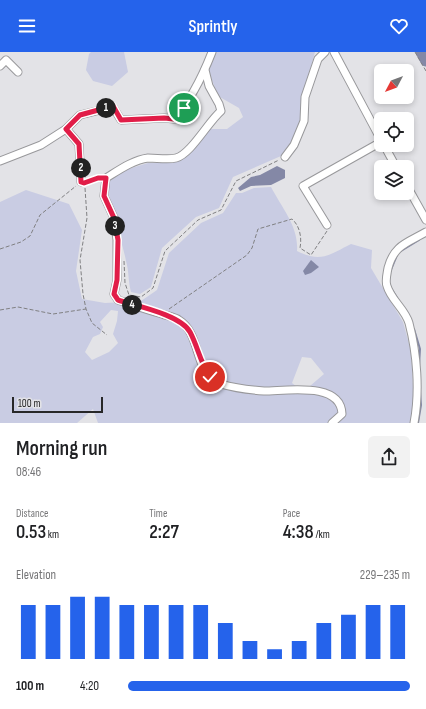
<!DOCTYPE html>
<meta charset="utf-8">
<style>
body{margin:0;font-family:"Sofia Sans Condensed",sans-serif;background:#f2f2f2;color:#202124;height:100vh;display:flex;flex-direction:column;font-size:15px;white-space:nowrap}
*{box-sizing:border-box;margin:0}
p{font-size:13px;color:#757577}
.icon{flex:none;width:22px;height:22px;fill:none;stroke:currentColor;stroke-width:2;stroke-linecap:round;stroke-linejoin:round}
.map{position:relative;height:371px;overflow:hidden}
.details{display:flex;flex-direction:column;background:#fff;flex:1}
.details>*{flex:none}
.needle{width:26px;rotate:229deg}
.controls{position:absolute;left:374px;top:12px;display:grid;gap:8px}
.controls a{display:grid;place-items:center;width:40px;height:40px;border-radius:6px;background:#fff;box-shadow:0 2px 6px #0003;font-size:20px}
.scale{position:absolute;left:12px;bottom:10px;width:91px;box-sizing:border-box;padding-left:4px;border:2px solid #272728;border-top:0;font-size:11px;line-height:14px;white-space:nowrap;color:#272728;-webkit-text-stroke:3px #e3e3e7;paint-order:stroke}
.pin{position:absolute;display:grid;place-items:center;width:34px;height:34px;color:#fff;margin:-17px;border:2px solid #fff;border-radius:50%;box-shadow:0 1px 4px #0007}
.km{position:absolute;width:20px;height:20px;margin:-10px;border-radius:50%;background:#222;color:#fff;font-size:11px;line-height:20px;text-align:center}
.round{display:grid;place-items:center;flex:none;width:42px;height:42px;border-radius:6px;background:#f2f2f2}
.head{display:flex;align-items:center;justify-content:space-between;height:68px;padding:0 16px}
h1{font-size:22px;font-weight:600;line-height:30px}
.figures{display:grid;grid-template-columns:repeat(3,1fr);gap:6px;height:68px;padding:4px 16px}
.figures div{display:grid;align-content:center}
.figures b{font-size:20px;font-weight:600}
.figures small{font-size:11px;font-weight:400}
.figures p{font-size:11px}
.chart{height:112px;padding:8px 16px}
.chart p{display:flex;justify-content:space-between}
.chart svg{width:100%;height:72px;margin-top:4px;stroke:#2563eb;stroke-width:6}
ul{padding:0 16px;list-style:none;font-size:13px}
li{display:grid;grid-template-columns:64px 48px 1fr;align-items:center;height:30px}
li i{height:10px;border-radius:5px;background:#2563eb}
header{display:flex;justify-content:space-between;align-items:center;height:52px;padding:0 16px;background:#2563eb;color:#fff;font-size:18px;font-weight:600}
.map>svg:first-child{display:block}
.green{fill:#c9cce3;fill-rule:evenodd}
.water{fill:#8488a6}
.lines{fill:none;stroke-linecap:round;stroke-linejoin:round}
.stream{stroke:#8488a6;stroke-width:2}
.river{stroke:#8488a6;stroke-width:11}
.street-casing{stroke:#98989b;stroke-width:9}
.path{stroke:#808082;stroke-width:1;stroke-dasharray:4 2;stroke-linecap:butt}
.street{stroke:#fff;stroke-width:7}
.route-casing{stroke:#fff;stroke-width:8}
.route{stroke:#e11d48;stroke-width:5}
</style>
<header><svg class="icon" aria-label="menu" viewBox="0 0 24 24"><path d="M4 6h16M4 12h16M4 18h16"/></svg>Sprintly<svg class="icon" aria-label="heart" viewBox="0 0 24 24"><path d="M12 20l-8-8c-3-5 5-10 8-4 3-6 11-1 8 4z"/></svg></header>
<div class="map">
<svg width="426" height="371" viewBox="0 0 426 371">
<rect width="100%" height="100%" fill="#e3e3e7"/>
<g class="green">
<polygon points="91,0 124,0 128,20 112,34 93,29 86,18 89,2"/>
<path d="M216 0H315L303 44 300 69 290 94 281 104 233 125 219 156 196 165 162 196 151 235 140 242 131 240C128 229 129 219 126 209 121 182 107 156 109 129L125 118 148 111 176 110 188 102 210 77H227L243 65 239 56 218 44 208 18Z"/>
<path d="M271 135C282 156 299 175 297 199 321 211 329 203 351 192L372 198 371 216 403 270 411 299 414 353 411 371H98L93 357 77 371H0V150L26 138 69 152 82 178 76 219 82 247 105 251 141 249 157 238 169 201 201 171 223 161 236 141H242L254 136ZM111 258 118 259 117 269 113 282 118 291 109 300 92 308 85 300 93 285 100 282 103 275 100 270ZM302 305 311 306 324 322 303 340 292 331Z"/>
</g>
<g class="water">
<polygon points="277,114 285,118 285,126 271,133 251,134 240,139 238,136 251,125 260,123"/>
<polygon points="311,208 319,215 311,221 305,223 303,219"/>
</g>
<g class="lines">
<g class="stream">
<polyline points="401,199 419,188"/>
<polyline points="390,220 397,203"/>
<polyline points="391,236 399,249"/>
<polyline points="414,277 420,297 419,314"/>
<polyline points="418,371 421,353 420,340"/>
</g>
<polyline class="river" points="421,0 426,9"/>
<g class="street-casing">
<g id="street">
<polyline points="334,0 381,88"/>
<polyline points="0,14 6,8 18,20"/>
<path d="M205 18 209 34 219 52 221 59C208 70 191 102 176 106 168 108 157 106 148 106 133 108 119 118 106 126L104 144 114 166 117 188V228L114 242 118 248C133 253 147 258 162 262 167 264 175 265 179 268 202 282 193 323 221 332 234 336 250 338 264 339 286 339 341 329 342 362L332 371"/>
<polyline points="66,77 79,92 81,130"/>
<polyline points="384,93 396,115"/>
<polyline points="285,105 294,93 304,69 305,45 318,7 325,0"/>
<path d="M0 109 41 93 66 77 80 63 113 55 121 68 164 66 174 67C191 48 203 23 212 0"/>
<polyline points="407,134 426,168"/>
<polyline points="327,173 303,134 381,90"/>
<path d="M414 371C420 339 417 302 409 271 405 257 391 248 387 234 385 229 387 222 388 216 394 193 407 191 426 180"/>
</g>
</g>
<g class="path">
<polyline points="415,0 426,19"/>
<polyline points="88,130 100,126"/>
<polyline points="85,136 87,166 80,208 83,242 86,257 92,271 107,283"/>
<polyline points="0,197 21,190 30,184 40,163 76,134"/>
<polyline points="124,209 125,231 129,243 141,245 153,236 165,199 198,168 221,158 236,129 279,108"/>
<path d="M169 257 247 203 252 196 258 177 292 167C300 174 302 186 300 196L311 203 327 179"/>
<polyline points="0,258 18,255 53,262 86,257"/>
</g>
<use href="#street" class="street"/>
</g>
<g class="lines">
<g class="route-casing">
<path id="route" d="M184 56 174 67 164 66 121 68 113 54 80 63 66 77 79 92 81 130 84 131 98 126H106L104 144 114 166 118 188 117 228 114 242 118 248C137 254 181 263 190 280 198 295 200 310 210 325"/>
</g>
<use href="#route" class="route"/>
</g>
</svg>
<div class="controls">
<a><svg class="needle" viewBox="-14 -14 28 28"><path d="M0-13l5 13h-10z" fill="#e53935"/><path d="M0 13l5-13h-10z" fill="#757577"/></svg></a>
<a><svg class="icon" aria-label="locate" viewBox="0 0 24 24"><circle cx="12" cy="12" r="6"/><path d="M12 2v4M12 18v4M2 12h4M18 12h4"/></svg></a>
<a><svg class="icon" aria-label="layers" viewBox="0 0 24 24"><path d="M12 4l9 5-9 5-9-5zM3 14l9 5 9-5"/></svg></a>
</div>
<div class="scale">100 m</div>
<div class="pin" style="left:184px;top:56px;background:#1e9e55"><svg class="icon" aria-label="arrive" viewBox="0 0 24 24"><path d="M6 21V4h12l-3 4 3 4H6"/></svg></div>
<div class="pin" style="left:210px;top:325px;background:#d93025"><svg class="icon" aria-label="check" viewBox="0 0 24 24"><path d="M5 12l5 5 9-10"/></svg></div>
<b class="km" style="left:106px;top:56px">1</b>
<b class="km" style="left:81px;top:116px">2</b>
<b class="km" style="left:115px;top:174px">3</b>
<b class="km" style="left:132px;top:253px">4</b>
</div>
<section class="details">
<div class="head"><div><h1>Morning run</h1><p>08:46</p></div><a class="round"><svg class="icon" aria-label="share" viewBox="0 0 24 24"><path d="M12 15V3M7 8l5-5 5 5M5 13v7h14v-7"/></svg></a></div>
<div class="figures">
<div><p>Distance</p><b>0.53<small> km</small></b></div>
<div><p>Time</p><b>2:27</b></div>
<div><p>Pace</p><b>4:38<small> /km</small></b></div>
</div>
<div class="chart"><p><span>Elevation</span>229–235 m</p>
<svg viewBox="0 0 160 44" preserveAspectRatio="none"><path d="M5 44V11M15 44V11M25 44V6M35 44V6M45 44V11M55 44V11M65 44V11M75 44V11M85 44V22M95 44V33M105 44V38M115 44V33M125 44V22M135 44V17M145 44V11M155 44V11"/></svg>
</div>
<ul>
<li><b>100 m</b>4:20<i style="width:100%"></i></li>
</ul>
</section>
